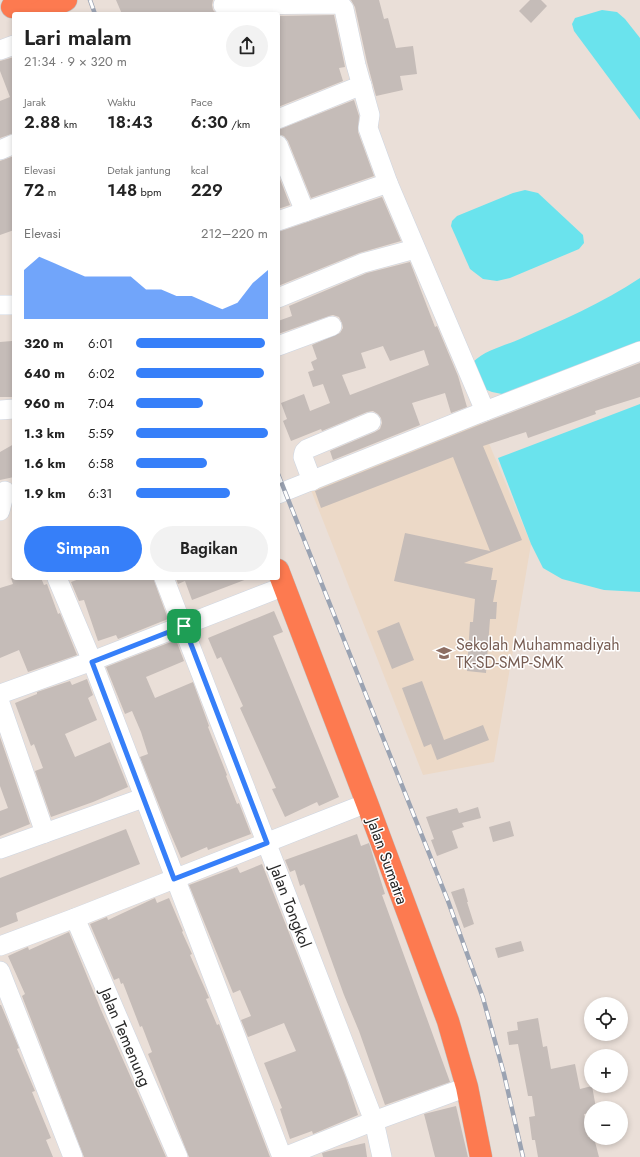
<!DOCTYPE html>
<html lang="id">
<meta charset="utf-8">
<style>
body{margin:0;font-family:Jost,sans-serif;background:#f2f2f2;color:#222;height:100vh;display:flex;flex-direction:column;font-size:15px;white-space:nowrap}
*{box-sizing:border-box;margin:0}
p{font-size:13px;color:#767676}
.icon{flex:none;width:22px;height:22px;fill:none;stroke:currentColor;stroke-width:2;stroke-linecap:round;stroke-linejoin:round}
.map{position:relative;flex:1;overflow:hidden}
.sheet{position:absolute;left:12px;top:12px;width:268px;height:568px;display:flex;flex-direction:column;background:#fff;border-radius:4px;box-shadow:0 2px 6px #0003}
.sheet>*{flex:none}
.tools{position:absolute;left:584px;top:997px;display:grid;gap:8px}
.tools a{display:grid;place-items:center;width:44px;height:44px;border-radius:50%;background:#fff;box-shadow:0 2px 6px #0003;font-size:20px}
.pin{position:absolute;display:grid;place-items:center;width:34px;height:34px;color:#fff;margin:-17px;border-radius:8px;box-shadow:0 2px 6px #0006}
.round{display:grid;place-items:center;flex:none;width:42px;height:42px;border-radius:21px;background:#f2f2f2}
.overview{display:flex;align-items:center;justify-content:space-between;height:68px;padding:0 12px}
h1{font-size:22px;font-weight:600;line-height:30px}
.figures{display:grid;grid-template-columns:repeat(3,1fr);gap:6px;height:68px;padding:4px 12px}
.figures div{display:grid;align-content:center}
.figures b{font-size:17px;font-weight:600}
.figures small{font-size:11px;font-weight:400}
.figures p{font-size:11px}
.chart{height:112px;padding:8px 12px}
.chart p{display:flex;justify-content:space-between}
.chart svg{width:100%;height:72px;margin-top:4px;fill:#367ff9;opacity:.7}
.primary-button{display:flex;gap:8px;margin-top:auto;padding:8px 12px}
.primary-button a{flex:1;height:46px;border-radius:24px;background:#367ff9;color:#fff;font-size:16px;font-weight:600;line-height:46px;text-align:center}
.primary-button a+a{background:#f2f2f2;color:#222}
ul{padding:0 12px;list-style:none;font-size:13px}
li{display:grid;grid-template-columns:64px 48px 1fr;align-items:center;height:30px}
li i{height:10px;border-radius:5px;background:#367ff9}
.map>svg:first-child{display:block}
.education{fill:#ecd9c7}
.water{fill:#6ae3ed}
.building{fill:#c5bcb8;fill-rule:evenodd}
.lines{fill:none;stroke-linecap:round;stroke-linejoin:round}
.minor-casing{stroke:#cdd5e1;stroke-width:20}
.highway-casing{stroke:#bebebe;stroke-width:23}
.minor{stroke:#fff;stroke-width:19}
.highway{stroke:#fd7a50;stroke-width:22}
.rail-casing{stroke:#9ba3b2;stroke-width:4.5}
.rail{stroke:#fff;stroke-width:3;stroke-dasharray:9;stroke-linecap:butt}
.route-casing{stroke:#fff;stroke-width:8}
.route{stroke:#367ff9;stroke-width:5}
.labels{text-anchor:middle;stroke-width:3;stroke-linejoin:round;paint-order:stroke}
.education-label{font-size:16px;fill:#785e54;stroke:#fff;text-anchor:start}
.street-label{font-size:16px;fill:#272727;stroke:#fff}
</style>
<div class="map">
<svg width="640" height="1157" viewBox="0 0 640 1157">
<rect width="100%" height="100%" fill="#eadfd8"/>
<polygon class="education" points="478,417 531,544 494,762 423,775 309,485"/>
<g class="water">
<polygon points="602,10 617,12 625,19 640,38 640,120 574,31 572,24 575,18"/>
<polygon points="525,190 538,193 583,235 584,243 579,249 510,278 497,281 483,279 470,269 451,226 452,221 457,216 513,193"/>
<path d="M640 278V343L507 395 492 392 482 388 473 362C485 350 504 346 520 339 560 321 603 303 640 278Z"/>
<polygon points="640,404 640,592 604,590 562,579 543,568 531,544 498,458"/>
</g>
<g class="building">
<polygon points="116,0 213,0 212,5 213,10 217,14 122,14"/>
<polygon points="351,0 379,0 384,19 388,18 396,48 413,46 417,74 400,76 403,90 376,96 367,62 355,7"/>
<polygon points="530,0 541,0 547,6 531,23 519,11"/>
<polygon points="334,15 345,67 339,68 343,81 278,107 278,16"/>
<polygon points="14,57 14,133 0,138 0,101 10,97 0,71 0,61"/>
<polygon points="354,100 359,116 358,132 374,176 311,198 288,141 284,136 278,134 278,130"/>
<polygon points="14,156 14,230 0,235 0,161"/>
<polygon points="278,174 290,205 278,209"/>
<polygon points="382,197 401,241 359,253 278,286 278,232"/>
<path d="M410 262 435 327 437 326 458 376 467 407 451 413 445 393 412 403 420 425 333 460 330 451 375 432 380 429 382 423 381 418 378 414 373 411 367 412 322 431 321 429 291 441 283 421 287 419 281 403 304 394 310 411 330 403 323 384 313 387 308 372 314 370 311 362 317 359 312 345 340 333 343 328 342 323 339 317 333 315 329 316 278 334V321L292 316 289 306 367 273ZM383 346 390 361 424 350 429 365 350 395 342 375 366 368 361 353Z"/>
<polygon points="12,341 14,352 13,397 0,397 0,342"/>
<polygon points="640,363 640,397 595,411 596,414 528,438 526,432 483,446 522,540 464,563 493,568 491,580 497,580 493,602 497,602 496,619 490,619 486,673 467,671 470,622 473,622 475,599 394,581 405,533 490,551 453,457 321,508 315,491 489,421"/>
<polygon points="14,444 14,477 0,480 0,452"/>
<polygon points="11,578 41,578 44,585 47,584 58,614 60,613 77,655 28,672 19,650 0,658 0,588 13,584"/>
<polygon points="82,578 153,578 168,619 118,639 116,635 98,641 84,600 79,601 71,582"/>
<polygon points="176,578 247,578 247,579 192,600 185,581 178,584"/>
<polygon points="274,611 283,632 273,636 339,797 319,806 317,802 285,817 272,789 276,788 240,708 243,706 221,657 217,659 208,638"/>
<polygon points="399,622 414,660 392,669 377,631"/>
<polygon points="176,640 184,661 146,677 155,698 193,682 209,726 208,727 227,775 226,776 237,804 239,803 251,834 208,850 207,847 181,858 166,823 140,757 148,754 141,732 132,711 125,714 106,667"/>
<polygon points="87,679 93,695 88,698 97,720 65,734 75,757 110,742 128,787 93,802 51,817 35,771 43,768 34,744 31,746 15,703 37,694 37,692 70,681 72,685"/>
<polygon points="422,681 444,740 483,725 489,740 437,760 431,744 424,747 402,688"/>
<polygon points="0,737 30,824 0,836 0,811 8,808 0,786"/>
<polygon points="478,807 481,818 462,823 464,827 452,831 458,848 437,856 431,840 434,839 426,817 457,808 459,813"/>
<polygon points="510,821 514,836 493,842 489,827"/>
<polygon points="126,829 140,864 16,913 18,921 0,928 0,878"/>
<polygon points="357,834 361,846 369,843 385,894 382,895 450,1082 385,1105 359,1031 344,995 304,884 300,886 295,870 290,872 285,860"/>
<polygon points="262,864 346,1078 358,1115 313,1134 312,1131 290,1139 280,1109 282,1108 264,1063 296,1051 284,1023 248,1037 241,1020 251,1016 240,990 233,993 189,885 237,867 240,873"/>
<polygon points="464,888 468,902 467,902 474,924 464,928 451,892"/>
<polygon points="155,898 157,903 169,898 183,931 182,932 192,954 190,955 209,998 206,999 217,1025 219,1024 270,1157 189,1157 148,1054 152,1052 142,1026 140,1027 123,983 121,984 119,978 114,980 90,924 107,917 108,920"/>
<polygon points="69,932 101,1010 166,1157 84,1157 22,996 25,994 8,956 28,947 29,950"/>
<polygon points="521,941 524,951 498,958 495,948"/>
<polygon points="0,1005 1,1005 19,1048 17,1049 35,1091 32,1092 51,1138 46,1140 53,1157 0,1157"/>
<polygon points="538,1018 543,1047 547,1046 551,1069 575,1064 580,1089 592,1086 596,1108 591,1108 591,1113 584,1114 588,1137 591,1136 591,1138 594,1138 599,1157 538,1157 535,1140 532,1140 529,1117 535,1116 532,1096 528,1096 518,1044 509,1045 507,1032 518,1030 517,1022"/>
<polygon points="456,1106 468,1157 435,1157 424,1114"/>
<polygon points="365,1143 367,1157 323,1157 322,1153 329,1151"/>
</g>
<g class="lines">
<g class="minor-casing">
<g id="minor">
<polyline points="223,5 336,4 341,5 344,9 356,65 370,115 368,128 388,183 278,221"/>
<polyline points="0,50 14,45"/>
<polyline points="278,119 362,85"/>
<polyline points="278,145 305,212"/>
<polyline points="0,150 14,144"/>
<polyline points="388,183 485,411"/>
<polyline points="278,298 363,263 415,249"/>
<polyline points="0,305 14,305"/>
<polyline points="278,346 332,326"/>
<polyline points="0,410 14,409"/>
<polyline points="312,481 303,457 304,452 307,449 371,422"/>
<polyline points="278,494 485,411 640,351"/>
<polyline points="0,511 5,491"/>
<polyline points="57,578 92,661 282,1157"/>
<polyline points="164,578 374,1121 382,1157"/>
<polyline points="0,694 92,661 285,586"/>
<polyline points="0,703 45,833"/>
<polyline points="0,849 143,798"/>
<polyline points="75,918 178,1157"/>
<polyline points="0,946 75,918 367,803"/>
<polyline points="0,971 73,1157"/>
<polyline points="284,1157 374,1121 467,1087"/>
</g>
</g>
<g class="highway-casing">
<g id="highway">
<polyline points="12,7 31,0"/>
<polyline points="36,14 66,0"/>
<polyline points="278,570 367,803 448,1021 467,1087 481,1157"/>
</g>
</g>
<use href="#minor" class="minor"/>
<use href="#highway" class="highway"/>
<g class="rail-casing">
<g id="rail">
<polyline points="90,0 95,14"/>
<polyline points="278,474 448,901 483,998 504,1074 523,1157"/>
</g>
</g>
<use href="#rail" class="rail"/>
</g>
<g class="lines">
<g class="route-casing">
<polygon id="route" points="184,626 267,843 174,879 92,662"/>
</g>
<use href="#route" class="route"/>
</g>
<defs>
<g id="school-bare" transform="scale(1.2)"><path d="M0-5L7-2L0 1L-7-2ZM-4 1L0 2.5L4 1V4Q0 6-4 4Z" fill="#8d6e63" stroke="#fff" stroke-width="2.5" paint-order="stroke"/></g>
</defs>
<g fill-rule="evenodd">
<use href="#school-bare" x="444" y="653"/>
</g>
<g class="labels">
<g class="education-label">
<text x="456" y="650">Sekolah Muhammadiyah<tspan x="456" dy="18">TK-SD-SMP-SMK</tspan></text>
</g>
<g class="street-label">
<text transform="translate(388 861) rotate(70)" y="6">Jalan Sumatra</text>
<text transform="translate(291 906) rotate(69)" y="6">Jalan Tongkol</text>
<text transform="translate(126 1037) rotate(67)" y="6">Jalan Temenung</text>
</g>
</g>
</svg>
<div class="tools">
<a><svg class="icon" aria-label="locate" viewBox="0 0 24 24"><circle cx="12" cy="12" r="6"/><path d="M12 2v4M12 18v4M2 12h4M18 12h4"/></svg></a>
<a>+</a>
<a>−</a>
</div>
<div class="pin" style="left:184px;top:626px;background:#1e9e55"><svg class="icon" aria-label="arrive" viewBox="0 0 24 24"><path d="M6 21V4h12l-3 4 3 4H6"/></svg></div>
<section class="sheet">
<div class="overview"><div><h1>Lari malam</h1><p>21:34 · 9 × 320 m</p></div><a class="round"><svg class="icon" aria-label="share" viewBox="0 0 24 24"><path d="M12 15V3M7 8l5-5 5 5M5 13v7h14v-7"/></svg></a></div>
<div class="figures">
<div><p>Jarak</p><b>2.88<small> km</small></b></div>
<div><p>Waktu</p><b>18:43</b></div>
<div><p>Pace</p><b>6:30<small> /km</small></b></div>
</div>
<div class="figures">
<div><p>Elevasi</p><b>72<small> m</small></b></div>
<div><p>Detak jantung</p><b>148<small> bpm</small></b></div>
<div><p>kcal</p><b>229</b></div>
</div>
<div class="chart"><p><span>Elevasi</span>212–220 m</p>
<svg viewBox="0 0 160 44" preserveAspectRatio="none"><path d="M0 44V14L10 6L20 10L30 14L40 18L50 18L60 18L70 18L80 26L90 26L100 30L110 30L120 34L130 38L140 34L150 22L160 14V44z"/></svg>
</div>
<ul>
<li><b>320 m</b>6:01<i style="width:98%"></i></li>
<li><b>640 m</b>6:02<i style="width:97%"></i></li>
<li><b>960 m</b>7:04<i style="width:51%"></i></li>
<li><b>1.3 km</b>5:59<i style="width:100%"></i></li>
<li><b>1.6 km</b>6:58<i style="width:54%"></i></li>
<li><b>1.9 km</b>6:31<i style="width:71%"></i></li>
</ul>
<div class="primary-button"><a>Simpan</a><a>Bagikan</a></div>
</section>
</div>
